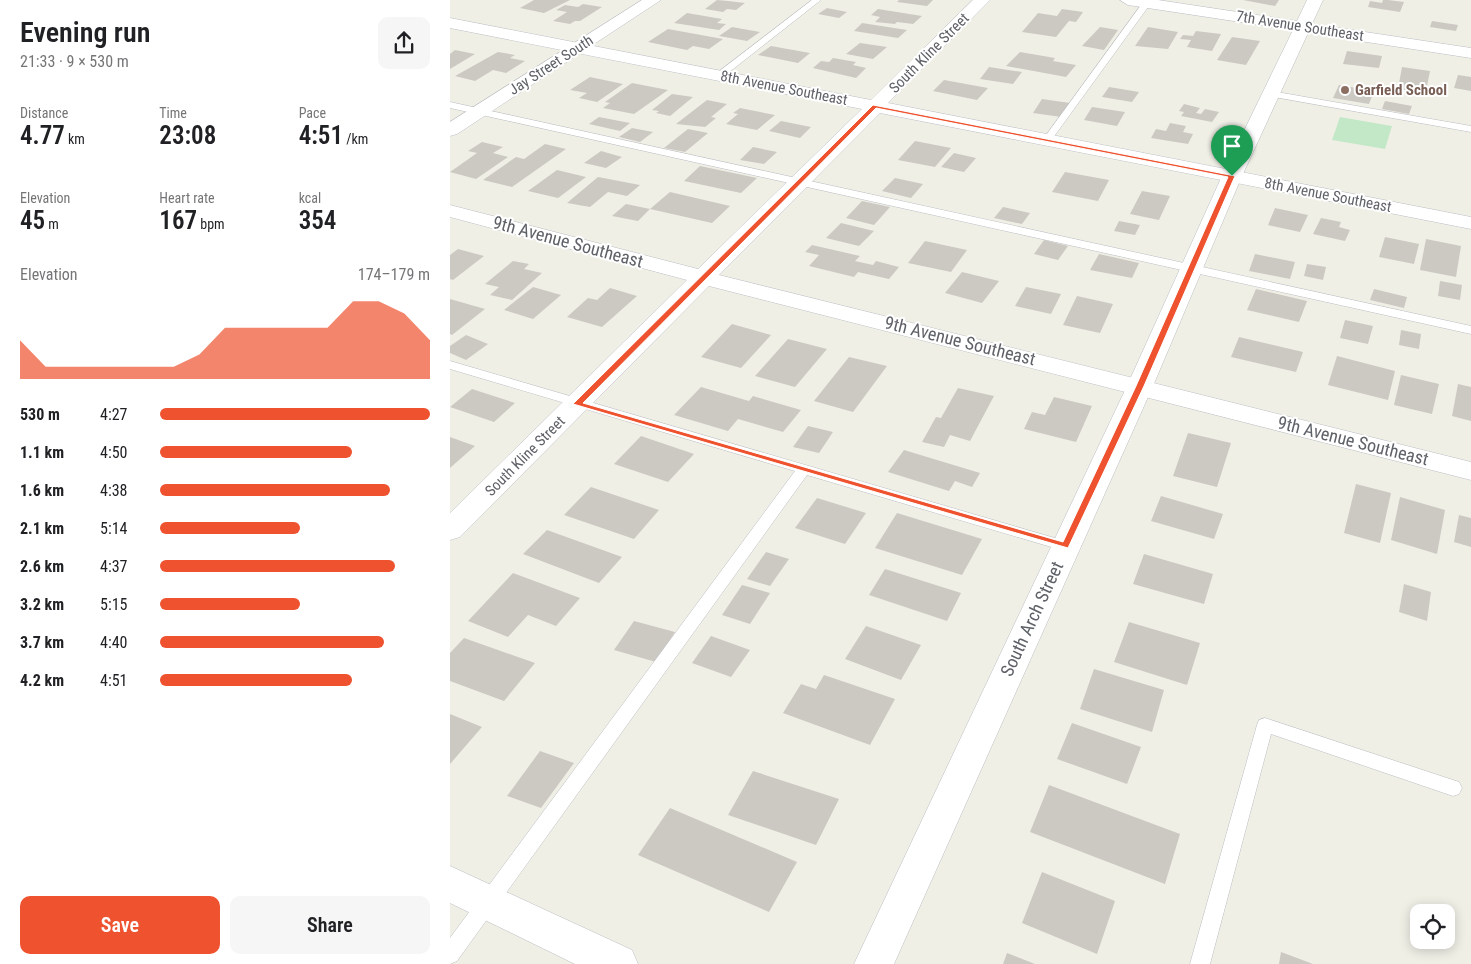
<!DOCTYPE html>
<meta charset="utf-8">
<style>
body{margin:0;font-family:"Roboto Condensed",sans-serif;background:#f6f6f6;color:#202124;height:100vh;display:flex;flex-direction:column;font-size:19px;white-space:nowrap}
*{box-sizing:border-box;margin:0}
p{font-size:16px;color:#757577}
.icon{flex:none;width:28px;height:28px;fill:none;stroke:currentColor;stroke-width:2;stroke-linecap:round;stroke-linejoin:round}
.map{position:relative;flex:1;overflow:hidden}
.panel{display:flex;flex-direction:column;background:#fff;width:450px}
.panel>*{flex:none}
.tools{position:absolute;left:960px;top:904px;display:grid;gap:10px}
.tools a{display:grid;place-items:center;width:45px;height:45px;border-radius:10px;background:#fff;box-shadow:0 2px 12px #0003;font-size:25px}
.pin{position:absolute;display:grid;place-items:center;width:42px;height:42px;color:#fff;margin:-51px -21px;border-radius:50% 50% 50% 0;rotate:-45deg;box-shadow:0 0 5px #0007}
.pin .icon{rotate:45deg}
.round{display:grid;place-items:center;flex:none;width:52px;height:52px;border-radius:10px;background:#f6f6f6}
.overview{display:flex;align-items:center;justify-content:space-between;height:85px;padding:0 20px}
h1{font-size:28px;font-weight:600;line-height:38px}
.figures{display:grid;grid-template-columns:repeat(3,1fr);gap:8px;height:85px;padding:5px 20px}
.figures div{display:grid;align-content:center}
.figures b{font-size:25px;font-weight:600}
.figures small{font-size:14px;font-weight:400}
.figures p{font-size:14px}
.chart{height:140px;padding:10px 20px}
.chart p{display:flex;justify-content:space-between}
.chart svg{width:100%;height:90px;margin-top:5px;fill:#ee522f;opacity:.7}
.cta{display:flex;gap:10px;margin-top:auto;padding:10px 20px}
.cta a{flex:1;height:58px;border-radius:10px;background:#ee522f;color:#fff;font-size:20px;font-weight:600;line-height:58px;text-align:center}
.cta a+a{background:#f6f6f6;color:#202124}
ul{padding:0 20px;list-style:none;font-size:16px}
li{display:grid;grid-template-columns:80px 60px 1fr;align-items:center;height:38px}
li i{height:12px;border-radius:6px;background:#ee522f}
main{display:flex;flex:1;min-height:0}
.map>svg:first-child{display:block}
.green{fill:#c3e8c7}
.building{fill:#ccc9c3}
.lines{fill:none;stroke-linecap:round;stroke-linejoin:round}
.lane-casing{stroke:#bbbdc2;stroke-width:1}
.street-casing{stroke:#bbbdc2;stroke-width:1}
.secondary-casing{stroke:#bcbec4;stroke-width:1}
.lane{fill:#fff;fill-rule:evenodd}
.street{fill:#fff;fill-rule:evenodd}
.secondary{fill:#fff;fill-rule:evenodd}
.route{fill:#ee522f;stroke:#fff;fill-rule:evenodd}
.education-dot{fill:#8d6e63;stroke:#fff;stroke-width:2}
.labels{text-anchor:middle;stroke-width:4;stroke-linejoin:round;paint-order:stroke}
.far-street-label{font-size:15px;fill:#5e6167;stroke:#fff}
.far-education-label{font-size:15px;font-weight:bold;fill:#785e54;stroke:#fff;text-anchor:start}
.street-label{font-size:18px;fill:#5e6167;stroke:#fff}
</style>
<main>
<section class="panel">
<div class="overview"><div><h1>Evening run</h1><p>21:33 · 9 × 530 m</p></div><a class="round"><svg class="icon" aria-label="share" viewBox="0 0 24 24"><path d="M12 15V3M7 8l5-5 5 5M5 13v7h14v-7"/></svg></a></div>
<div class="figures">
<div><p>Distance</p><b>4.77<small> km</small></b></div>
<div><p>Time</p><b>23:08</b></div>
<div><p>Pace</p><b>4:51<small> /km</small></b></div>
</div>
<div class="figures">
<div><p>Elevation</p><b>45<small> m</small></b></div>
<div><p>Heart rate</p><b>167<small> bpm</small></b></div>
<div><p>kcal</p><b>354</b></div>
</div>
<div class="chart"><p><span>Elevation</span>174–179 m</p>
<svg viewBox="0 0 160 44" preserveAspectRatio="none"><path d="M0 44V25L10 38L20 38L30 38L40 38L50 38L60 38L70 32L80 19L90 19L100 19L110 19L120 19L130 6L140 6L150 12L160 25V44z"/></svg>
</div>
<ul>
<li><b>530 m</b>4:27<i style="width:100%"></i></li>
<li><b>1.1 km</b>4:50<i style="width:71%"></i></li>
<li><b>1.6 km</b>4:38<i style="width:85%"></i></li>
<li><b>2.1 km</b>5:14<i style="width:52%"></i></li>
<li><b>2.6 km</b>4:37<i style="width:87%"></i></li>
<li><b>3.2 km</b>5:15<i style="width:52%"></i></li>
<li><b>3.7 km</b>4:40<i style="width:83%"></i></li>
<li><b>4.2 km</b>4:51<i style="width:71%"></i></li>
</ul>
<div class="cta"><a>Save</a><a>Share</a></div>
</section>
<div class="map">
<svg width="1021" height="964" viewBox="0 0 1021 964">
<rect width="100%" height="100%" fill="#f0efe6"/>
<polygon class="green" points="890,117 942,126 935,149 882,140"/>
<g class="building">
<polygon points="84,0 120,0 94,13 70,8"/>
<polygon points="267,0 278,1 295,3 286,10 277,9 273,12 255,9"/>
<polygon points="449,0 483,0 477,6 447,2"/>
<polygon points="793,0 829,0 825,6"/>
<polygon points="933,0 938,0 954,2 950,12 918,7 920,1 932,3"/>
<polygon points="133,4 152,7 130,21 125,21 120,24 103,21 117,12 106,10 115,5 128,7"/>
<polygon points="377,8 397,12 389,18 368,14"/>
<polygon points="428,9 472,16 463,24 447,22 445,24 425,22 430,17 421,15"/>
<polygon points="612,9 633,12 626,22 619,21 606,37 572,32 588,13 607,16"/>
<polygon points="237,13 272,19 267,23 276,24 269,30 224,23"/>
<polygon points="982,21 1008,25 1006,31 980,27"/>
<polygon points="412,23 457,30 448,38 404,31"/>
<polygon points="282,27 310,32 297,41 269,36"/>
<polygon points="650,27 668,30 654,50 632,46"/>
<polygon points="698,27 728,32 718,49 685,46"/>
<polygon points="218,29 273,39 259,49 243,46 237,50 198,42"/>
<polygon points="746,31 771,34 762,51 737,47 741,40 730,39 733,35 743,36"/>
<polygon points="782,37 810,41 796,65 767,60"/>
<polygon points="410,43 437,47 423,59 396,54"/>
<polygon points="321,46 360,53 348,63 308,55"/>
<polygon points="5,50 25,54 0,69 0,54"/>
<polygon points="897,51 932,56 929,68 893,64"/>
<polygon points="48,52 65,55 60,58 75,61 56,73 43,70 25,81 5,76"/>
<polygon points="570,52 605,58 603,61 626,65 616,77 556,66"/>
<polygon points="383,58 406,62 403,65 416,68 406,78 363,68 371,61 379,62"/>
<polygon points="539,67 572,72 563,84 530,79"/>
<polygon points="952,67 980,71 977,86 981,87 980,93 948,89"/>
<polygon points="1008,75 1021,77 1021,91 1004,88"/>
<polygon points="140,77 173,84 147,102 129,98 137,93 120,90"/>
<polygon points="494,80 538,88 527,100 483,91"/>
<polygon points="182,83 218,90 184,114 153,108 160,103 155,102"/>
<polygon points="889,85 924,91 919,104 883,98"/>
<polygon points="659,87 689,92 682,102 652,97"/>
<polygon points="222,94 243,97 220,116 206,113 209,111 202,110"/>
<polygon points="592,99 620,103 611,117 583,113"/>
<polygon points="257,100 277,104 261,117 266,118 255,127 226,124"/>
<polygon points="935,101 962,106 959,114 932,109"/>
<polygon points="734,104 750,108 746,113 751,114 755,109 769,112 762,122 731,116 734,112 729,111"/>
<polygon points="642,107 675,112 667,126 634,120"/>
<polygon points="290,108 325,115 307,130 276,124 288,114 283,113"/>
<polygon points="149,117 180,123 170,131 139,124"/>
<polygon points="331,121 361,127 350,138 319,131"/>
<polygon points="720,123 736,126 733,132 743,134 738,144 701,138 706,129 716,131"/>
<polygon points="182,128 203,132 190,142 169,137"/>
<polygon points="238,129 258,133 235,152 214,148"/>
<polygon points="465,141 501,148 485,167 448,160"/>
<polygon points="32,142 53,147 43,153 58,157 26,179 0,172 27,153 18,151"/>
<polygon points="95,144 116,149 62,187 33,180 66,157 74,159"/>
<polygon points="303,147 327,152 314,164 290,160"/>
<polygon points="151,151 172,157 156,168 134,163"/>
<polygon points="504,153 526,158 514,172 491,167"/>
<polygon points="250,166 307,178 291,193 234,181"/>
<polygon points="107,170 136,177 108,198 78,191"/>
<polygon points="615,172 659,180 648,201 602,192"/>
<polygon points="148,177 190,185 177,196 158,192 140,207 117,203"/>
<polygon points="445,178 473,184 461,198 432,191"/>
<polygon points="692,191 720,196 709,220 680,214"/>
<polygon points="220,192 280,206 262,223 200,209"/>
<polygon points="412,201 440,207 424,225 396,218"/>
<polygon points="176,204 200,209 188,221 162,216"/>
<polygon points="553,207 580,213 572,224 544,218"/>
<polygon points="825,208 858,215 850,232 818,225"/>
<polygon points="871,218 891,222 889,227 900,230 895,241 863,234"/>
<polygon points="669,221 690,225 685,235 664,231"/>
<polygon points="391,223 424,231 409,246 376,238"/>
<polygon points="935,237 969,244 964,264 929,257"/>
<polygon points="976,239 1011,246 1006,277 970,270"/>
<polygon points="594,240 618,246 608,260 584,254"/>
<polygon points="475,241 517,250 501,272 458,263"/>
<polygon points="362,245 410,256 405,261 423,265 426,261 449,267 439,279 408,272 404,277 359,266 369,255 355,252"/>
<polygon points="8,249 34,256 3,280 0,279 0,255"/>
<polygon points="649,254 689,263 682,278 640,270"/>
<polygon points="805,254 845,262 840,279 799,271"/>
<polygon points="63,261 79,264 74,269 92,273 62,300 40,295 49,287 35,284"/>
<polygon points="857,264 876,267 873,280 854,276"/>
<polygon points="512,272 549,281 532,303 495,293"/>
<polygon points="990,281 1012,285 1010,300 988,296"/>
<polygon points="83,287 111,295 83,319 54,310"/>
<polygon points="576,287 611,294 601,314 565,306"/>
<polygon points="160,288 187,296 152,327 117,317 138,298 147,300"/>
<polygon points="806,289 857,301 849,322 797,310"/>
<polygon points="924,289 957,297 954,308 920,300"/>
<polygon points="627,296 663,304 650,333 613,325"/>
<polygon points="0,299 35,309 2,335 0,334"/>
<polygon points="895,320 923,326 918,344 890,338"/>
<polygon points="282,324 321,335 291,368 251,357"/>
<polygon points="951,330 971,334 969,349 949,345"/>
<polygon points="16,335 38,344 16,360 0,353 0,346"/>
<polygon points="789,337 853,352 846,372 781,357"/>
<polygon points="338,339 377,349 345,387 305,376"/>
<polygon points="887,356 945,371 938,400 878,385"/>
<polygon points="399,357 437,366 403,412 364,401"/>
<polygon points="951,375 989,384 982,414 944,405"/>
<polygon points="1008,384 1021,387 1021,421 1002,416"/>
<polygon points="251,387 299,401 303,396 351,410 333,432 288,419 278,431 224,415"/>
<polygon points="508,388 544,396 520,441 500,435 494,447 472,442 486,417 491,418"/>
<polygon points="22,389 65,403 44,422 0,407"/>
<polygon points="604,397 642,406 626,442 574,429 582,412 595,415"/>
<polygon points="358,426 383,432 369,453 343,447"/>
<polygon points="738,433 781,443 767,487 723,476"/>
<polygon points="191,436 244,454 218,482 164,464"/>
<polygon points="0,437 25,446 0,468"/>
<polygon points="454,450 530,473 522,487 505,481 499,491 438,472"/>
<polygon points="906,484 941,493 930,543 894,533"/>
<polygon points="141,487 209,510 184,539 114,515"/>
<polygon points="711,496 773,514 764,539 701,521"/>
<polygon points="950,497 995,510 987,554 941,540"/>
<polygon points="367,498 416,513 395,544 345,528"/>
<polygon points="447,513 532,539 512,575 425,548"/>
<polygon points="1009,515 1021,518 1021,547 1004,542"/>
<polygon points="97,530 172,557 149,583 73,554"/>
<polygon points="316,552 339,559 320,586 297,579"/>
<polygon points="694,554 763,574 754,604 683,584"/>
<polygon points="435,569 511,593 497,621 419,595"/>
<polygon points="63,573 130,598 106,626 78,615 58,637 18,621"/>
<polygon points="954,584 981,592 977,621 949,612"/>
<polygon points="292,585 320,593 300,624 272,615"/>
<polygon points="184,621 225,632 206,662 164,650"/>
<polygon points="679,622 750,643 737,685 664,662"/>
<polygon points="416,626 471,645 451,680 395,659"/>
<polygon points="261,636 300,650 281,677 242,663"/>
<polygon points="14,638 85,663 54,701 0,681 0,653"/>
<polygon points="644,669 714,690 702,732 630,709"/>
<polygon points="374,675 445,699 420,745 333,713 351,684 366,689"/>
<polygon points="0,714 32,727 0,764"/>
<polygon points="622,723 691,747 677,784 607,759"/>
<polygon points="90,751 124,763 91,808 57,796"/>
<polygon points="303,771 389,799 366,845 278,815"/>
<polygon points="599,785 730,834 715,884 580,832"/>
<polygon points="220,808 347,862 319,912 188,855"/>
<polygon points="592,872 665,901 647,954 572,923"/>
<polygon points="831,952 863,964 829,964"/>
<polygon points="557,953 585,964 553,964"/>
</g>
<g class="lines">
<g class="lane-casing">
<g id="lane">
<polygon points="362,0 371,0 273,77 267,77 267,73"/>
<polygon points="694,1 701,3 600,142 594,142 594,138"/>
<polygon points="821,91 1021,126 1021,132 818,96 818,92"/>
<polygon points="0,102 1021,326 1021,334 0,108"/>
<polygon points="0,361 615,541 620,542 622,546 620,550 615,551 357,475 7,961 0,964 0,938 345,471 0,369"/>
<polygon points="815,718 1003,780 1009,782 1012,788 1009,794 1003,796 821,734 760,964 740,964 807,725 809,720"/>
</g>
</g>
<g class="street-casing">
<g id="street">
<polygon points="192,0 211,0 7,134 0,136 0,122"/>
<polygon points="670,0 708,0 847,21 857,0 873,0 862,24 1021,48 1021,58 858,33 792,176 703,386 444,964 404,964 677,386 772,176 843,30 678,5"/>
<polygon points="0,866 182,950 188,964 125,964 0,903"/>
</g>
</g>
<g class="secondary-casing">
<polygon id="secondary" points="523,0 540,0 438,103 1021,217 1021,229 430,113 269,275 1021,462 1021,480 259,286 10,537 0,540 0,513 237,280 0,217 0,205 248,269 412,109 0,28 0,18 421,100"/>
</g>
<use href="#lane" class="lane"/>
<use href="#street" class="street"/>
<use href="#secondary" class="secondary"/>
</g>
<path class="route" d="M423 105 785 176 694 386 618 548 123 404ZM426 108 778 177 686 386 613 542 133 403Z"/>
<circle class="education-dot" cx="895" cy="90" r="5"/>
<g class="labels">
<g class="far-street-label">
<text transform="translate(850 26) rotate(9)" y="5">7th Avenue Southeast</text>
<text transform="translate(479 53) rotate(-45)" y="5">South Kline Street</text>
<text transform="translate(101 65) rotate(-33)" y="5">Jay Street South</text>
<text transform="translate(334 88) rotate(11)" y="5">8th Avenue Southeast</text>
<text transform="translate(878 195) rotate(11)" y="5">8th Avenue Southeast</text>
<text transform="translate(75 456) rotate(-45)" y="5">South Kline Street</text>
</g>
<g class="far-education-label">
<text x="905" y="95">Garfield School</text>
</g>
<g class="street-label">
<text transform="translate(118 242) rotate(15)" y="6">9th Avenue Southeast</text>
<text transform="translate(510 341) rotate(14)" y="6">9th Avenue Southeast</text>
<text transform="translate(903 441) rotate(14)" y="6">9th Avenue Southeast</text>
<text transform="translate(582 619) rotate(-65)" y="6">South Arch Street</text>
</g>
</g>
</svg>
<div class="tools">
<a><svg class="icon" aria-label="locate" viewBox="0 0 24 24"><circle cx="12" cy="12" r="6"/><path d="M12 2v4M12 18v4M2 12h4M18 12h4"/></svg></a>
</div>
<div class="pin" style="left:782px;top:176px;background:#1e9e55"><svg class="icon" aria-label="arrive" viewBox="0 0 24 24"><path d="M6 21V4h12l-3 4 3 4H6"/></svg></div>
</div>
</main>
